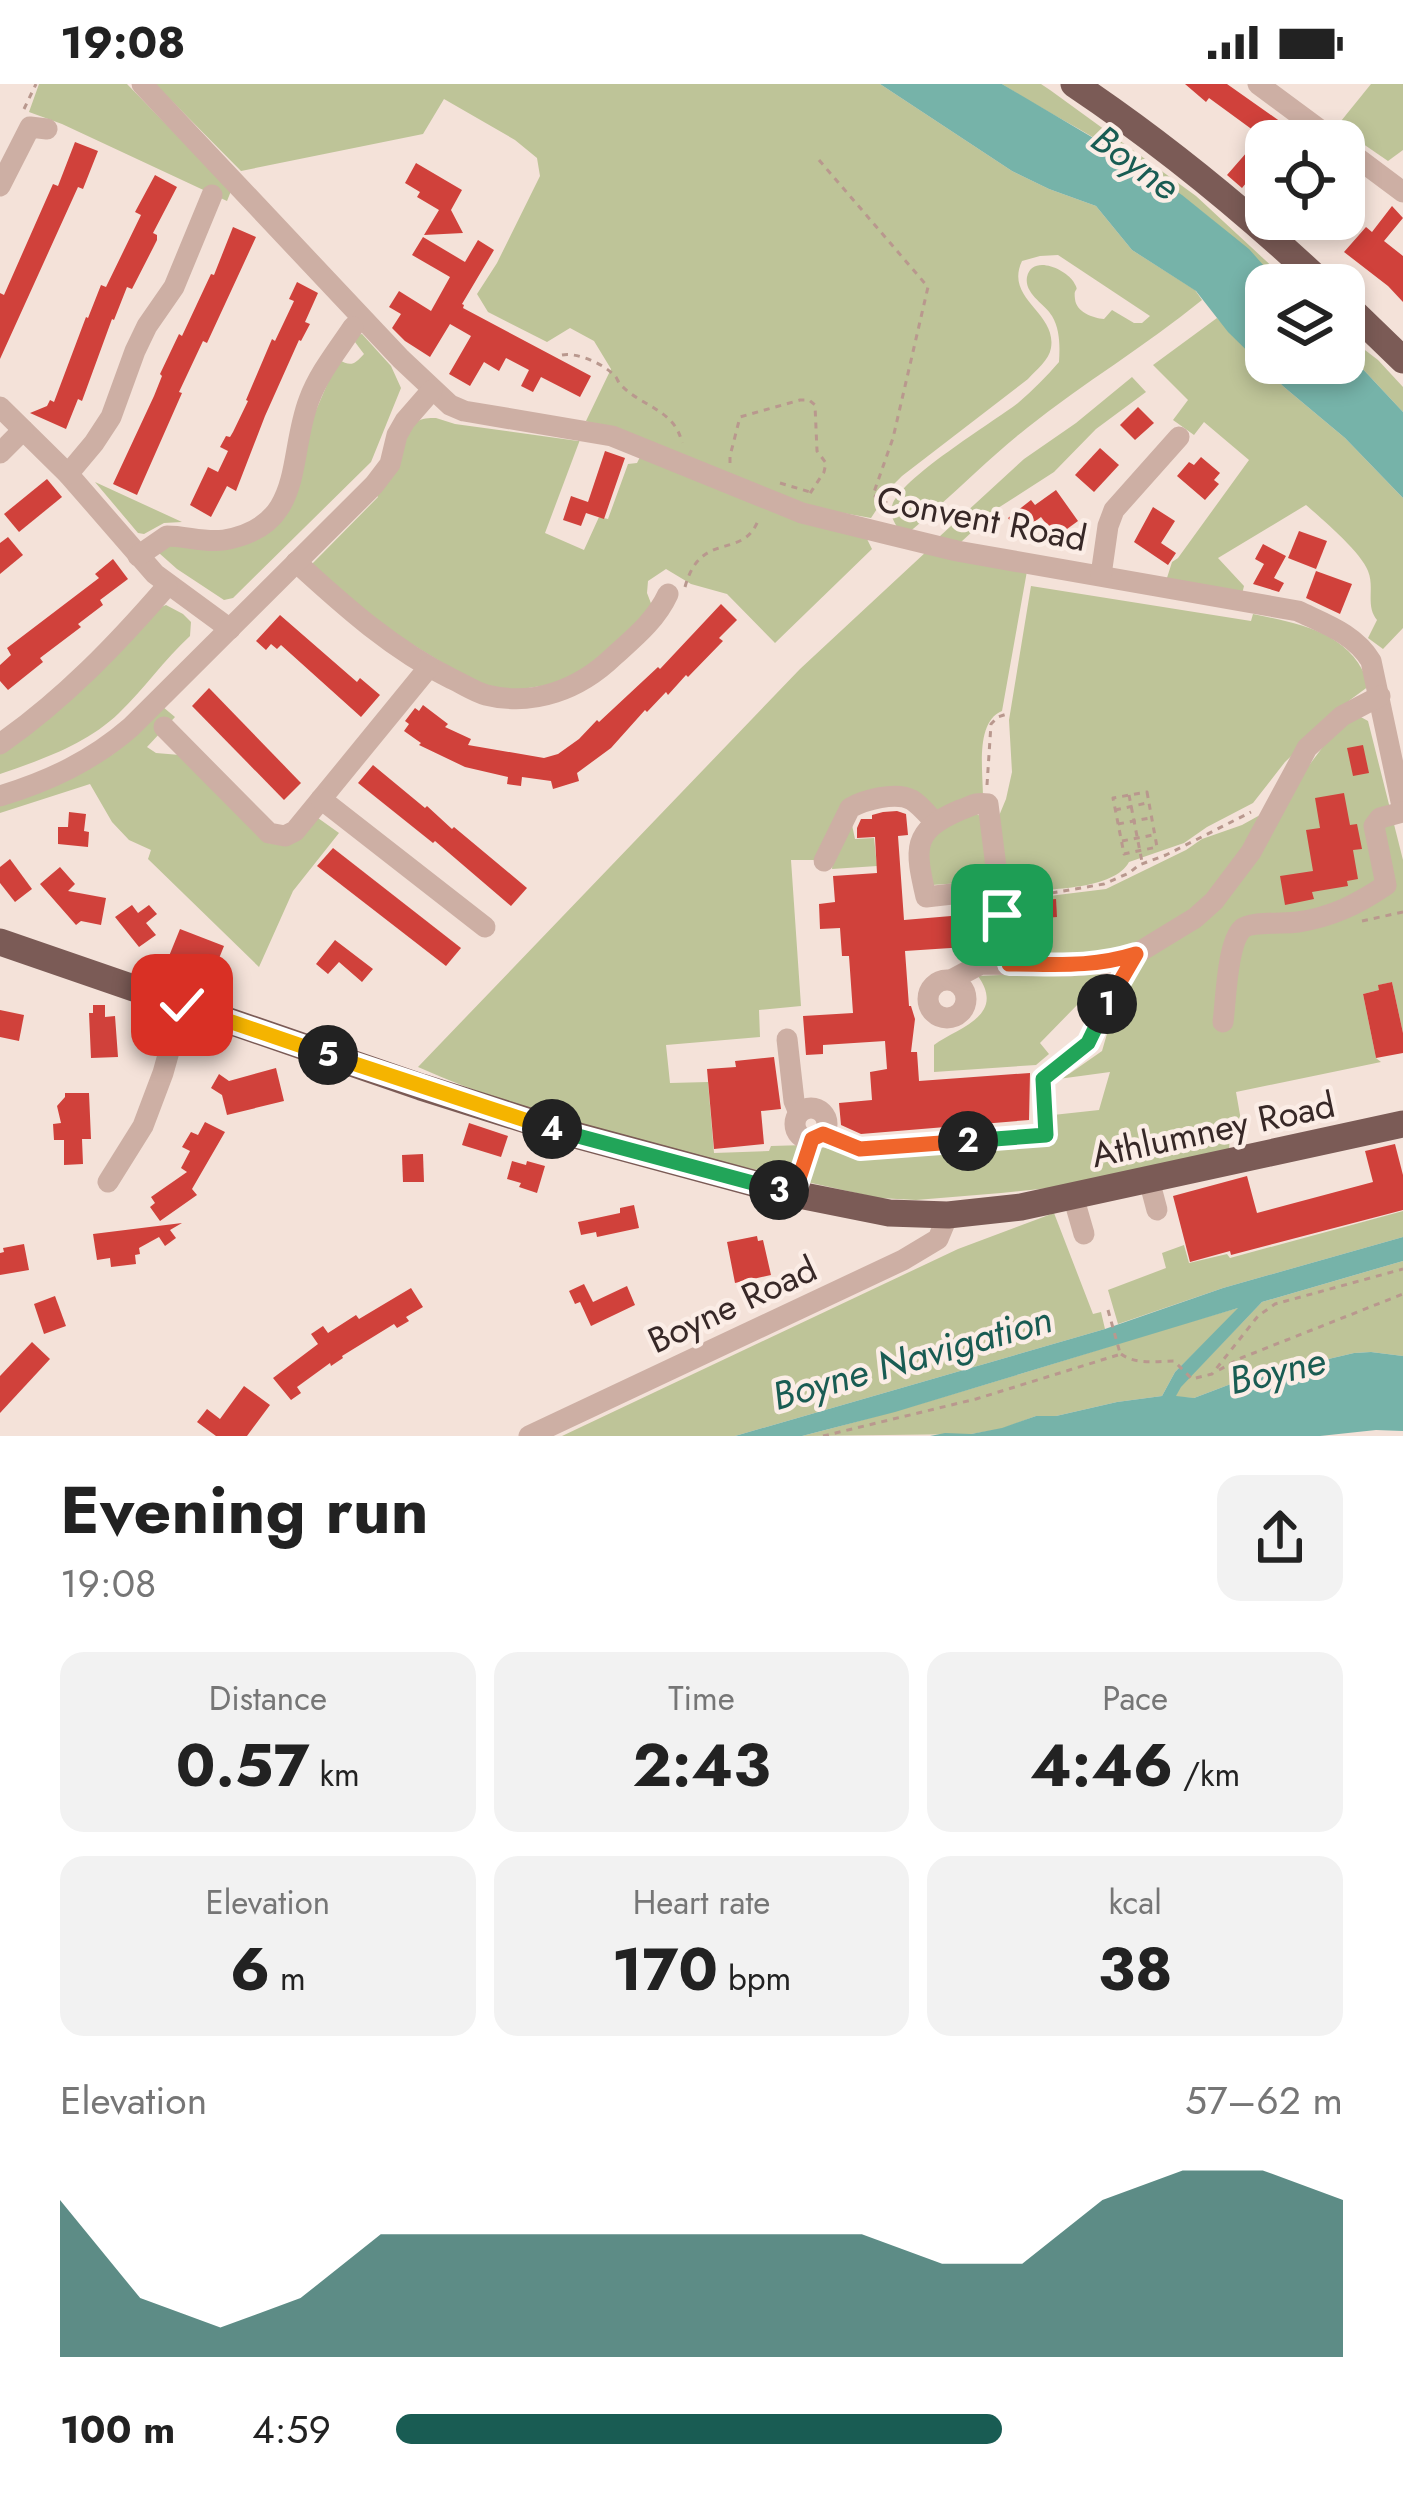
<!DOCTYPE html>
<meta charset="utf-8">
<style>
body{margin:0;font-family:Jost,sans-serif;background:#f2f2f2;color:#222;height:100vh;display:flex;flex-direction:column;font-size:45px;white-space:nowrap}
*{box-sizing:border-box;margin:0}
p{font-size:39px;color:#767676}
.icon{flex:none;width:66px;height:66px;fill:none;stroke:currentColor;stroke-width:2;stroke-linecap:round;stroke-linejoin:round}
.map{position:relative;height:1352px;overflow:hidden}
.side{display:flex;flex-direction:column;background:#fff;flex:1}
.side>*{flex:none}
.tools{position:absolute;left:1245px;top:36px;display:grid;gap:24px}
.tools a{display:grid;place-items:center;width:120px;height:120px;border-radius:24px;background:#fff;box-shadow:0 6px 18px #0003;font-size:60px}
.pin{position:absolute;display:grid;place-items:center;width:102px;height:102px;color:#fff;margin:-51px;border-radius:24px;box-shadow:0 6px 18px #0006}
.km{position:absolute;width:60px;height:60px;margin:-30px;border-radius:50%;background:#222;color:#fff;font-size:33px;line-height:60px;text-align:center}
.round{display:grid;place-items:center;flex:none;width:126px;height:126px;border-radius:24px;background:#f2f2f2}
.overview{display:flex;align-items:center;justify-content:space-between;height:204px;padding:0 60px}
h1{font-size:66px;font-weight:700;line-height:90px}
.figures{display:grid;grid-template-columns:repeat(3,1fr);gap:18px;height:204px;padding:12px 60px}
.figures div{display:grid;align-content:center;border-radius:24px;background:#f2f2f2;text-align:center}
.figures b{font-size:60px;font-weight:700}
.figures small{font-size:33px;font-weight:400}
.figures p{font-size:33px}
.chart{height:336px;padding:24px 60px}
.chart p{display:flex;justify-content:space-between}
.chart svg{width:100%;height:216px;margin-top:12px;fill:#195c53;opacity:.7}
ul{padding:0 60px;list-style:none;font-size:39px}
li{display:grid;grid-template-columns:192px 144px 1fr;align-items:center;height:90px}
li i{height:30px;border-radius:15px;background:#195c53}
.status{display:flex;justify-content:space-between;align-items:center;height:84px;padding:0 60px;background:#fff;direction:ltr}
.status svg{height:33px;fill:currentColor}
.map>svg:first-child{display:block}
.green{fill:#bec498}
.water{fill:#76b3a9}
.building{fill:#d0413b}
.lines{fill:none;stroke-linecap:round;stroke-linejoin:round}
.path{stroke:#b9988e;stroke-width:3;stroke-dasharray:6 6;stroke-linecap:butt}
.minor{stroke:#cdafa4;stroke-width:21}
.major{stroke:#7b5b56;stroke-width:27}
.split-1-casing{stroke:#fff;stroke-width:24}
.split-2-casing{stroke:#fff;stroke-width:24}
.split-3-casing{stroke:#fff;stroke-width:24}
.split-4-casing{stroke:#fff;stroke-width:24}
.split-5-casing{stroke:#fff;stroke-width:24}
.split-6-casing{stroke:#fff;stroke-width:24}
.split-1{stroke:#f0652b;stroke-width:15}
.split-2{stroke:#22a559;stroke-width:15}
.split-3{stroke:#f0652b;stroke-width:15}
.split-4{stroke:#22a559;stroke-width:15}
.split-5{stroke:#f5b400;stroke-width:15}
.split-6{stroke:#f5b400;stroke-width:15}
.labels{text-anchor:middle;stroke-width:9;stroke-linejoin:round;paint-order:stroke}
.street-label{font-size:36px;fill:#372827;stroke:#fbede6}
.water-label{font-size:39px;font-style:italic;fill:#195c53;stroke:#fbede6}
</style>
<div class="status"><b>19:08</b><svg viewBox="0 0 49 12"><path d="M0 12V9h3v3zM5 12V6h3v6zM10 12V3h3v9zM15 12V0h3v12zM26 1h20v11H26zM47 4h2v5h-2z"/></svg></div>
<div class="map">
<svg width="1403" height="1352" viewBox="0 0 1403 1352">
<rect width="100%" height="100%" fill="#f4e2d9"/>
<g class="green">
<polygon points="39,0 127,0 231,107 227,117 62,40 29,28"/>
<path d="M155 0H880L1012 87 1049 105 1096 122 1132 166 1195 206 1202 216C1146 262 1083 299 1027 344 985 377 948 416 907 450L901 449C896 441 889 432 892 422 899 395 992 339 1018 319 1033 306 1046 293 1059 278 1060 263 1060 245 1052 232 1045 220 1024 210 1027 193 1032 170 1065 185 1073 197 1081 210 1073 201 1075 215 1076 228 1093 234 1104 235L1112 226 1134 239H1142L1150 232 1058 171 1040 172 1022 177C1004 215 1057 228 1051 264 1049 276 1036 286 1028 295L902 392 892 402 871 434 804 422 586 337 611 285 594 257 570 244 547 258 488 228 477 210 497 179 540 92 537 74 515 56 444 15 423 50 241 87Z"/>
<path d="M1002 0H1041L1050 6 1196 112 1292 201H1281C1233 148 1176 105 1115 67 1078 43 1039 24 1002 0Z"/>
<polygon points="1371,0 1403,0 1403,66 1388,77 1337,42"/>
<path d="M1217 234 1284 303 1345 354 1403 414V544L1383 565 1368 554 1377 536C1365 521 1375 504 1368 487 1361 468 1322 435 1306 421L1218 474 1244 502 1242 510 1166 497 1172 478 1178 474 1249 376 1204 338 1194 351 1173 336 1188 316 1153 281Z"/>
<path d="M362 250 391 282 401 304 371 378 233 514 224 516 177 485 159 469 165 462 265 445 338 275C351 283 354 281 364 270L355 258 357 251Z"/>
<polygon points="1344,250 1378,276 1403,303 1403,328 1344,265"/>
<polygon points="1132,293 1146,308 1096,345 1054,388 998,424 961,458 939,453 1024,375 1076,339"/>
<path d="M436 334 455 340 578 357 581 353 545 449 584 466 599 433 608 435 628 380 637 379 641 371 867 455 872 465 775 559 727 510 691 500 666 485 648 497 647 509 652 522 598 577 567 598 509 607 474 598 367 533 312 480 378 413 376 410C386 388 395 351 416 338 422 334 429 334 436 334Z"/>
<polygon points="95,398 182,438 164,439 144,450 138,449"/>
<path d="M927 467 1027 487 1002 627C975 638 983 687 983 713L938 730 922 713 857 716 818 776H791L801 922 759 926 760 953 666 961 670 999 708 998 714 1069 769 1067 771 1062 805 1061 788 1093C663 1065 536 1035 418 983L800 585Z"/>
<path d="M1031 502 1251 537 1253 530C1302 540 1353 549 1369 602L1350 616 1285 678 1253 719 1207 743 1184 759 1129 778C1113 808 1039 805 1007 808L996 739 1006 715 1012 688 1009 636Z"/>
<path d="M166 521 183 530 191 538 190 552C164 576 144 605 119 629 87 660 41 676 0 690V667L152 527Z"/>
<path d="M163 623 175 633 147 663 156 669 180 671 263 757C289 767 300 752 318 734L339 749 293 807 259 883 148 775 151 766 129 756 112 738 90 700 0 729V720L113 670Z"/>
<polygon points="1359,632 1368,637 1403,776 1403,949 1392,898 1379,901 1379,906 1363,910 1376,974 1381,978 1236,1008 1243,1048 1230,1053 1229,1066 1049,1104 1001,1109 916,1116 879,1114 807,1098 818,1062 852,1071 1034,1060 1053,1031 1099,1026 1110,988 1051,996 1069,990 1102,967 1111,936 1136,880 1178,856 1331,652"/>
<polygon points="972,727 980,732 988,797 932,801 927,782 930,754"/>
<polygon points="1260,731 1245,765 1206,816 1129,864 1088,875 1025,871 1022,829 1010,829 1013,819 1025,815 1106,805 1186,766 1202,755 1242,741"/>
<polygon points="852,741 855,755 874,754 877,782 832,785 833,774"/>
<path d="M1045 889 1100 890 1104 897 1092 924 1081 917 1040 959 1049 970 1036 981 934 988V961C956 944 1007 933 978 892Z"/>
<polygon points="1403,1127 1403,1153 1223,1204 1118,1240 1108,1206 1166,1184 1162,1169 1184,1161 1189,1179 1227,1170 1230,1174"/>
<polygon points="1054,1129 1093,1230 1101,1228 1105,1245 735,1352 562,1352 958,1165"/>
<polygon points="1403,1177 1403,1272 1371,1268 1354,1269 1244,1295 1194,1314 1175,1313 1180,1303 1262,1218"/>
<path d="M1241 1223 1175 1288 1162 1312 1117 1318 1056 1332H1036L1001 1345 971 1350 802 1352C950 1315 1094 1265 1241 1223Z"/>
</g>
<g class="water">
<polygon points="880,0 1002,0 1112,65 1182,111 1249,165 1281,201 1266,201 1266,279 1344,279 1344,265 1403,328 1403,414 1345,354 1284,303 1228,248 1196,207 1132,166 1096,122 1049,105 1012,87"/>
<polygon points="1403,1153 1403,1177 1262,1218 1181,1303 1176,1312 1194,1314 1244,1295 1354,1269 1371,1268 1403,1272 1403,1347 1376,1346 1320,1352 930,1352 945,1349 971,1350 1002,1344 1036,1332 1056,1332 1117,1318 1162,1312 1175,1288 1238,1224 895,1328 802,1352 735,1352 1105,1245 1223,1204"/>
</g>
<g class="building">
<polygon points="1185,0 1227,0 1308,57 1266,57 1266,75 1242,104 1227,91 1261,52 1209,14 1206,18"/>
<polygon points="75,58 98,67 83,105 78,103 0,275 0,209 4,211 53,100 58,102"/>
<polygon points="416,79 462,106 451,126 463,149 424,151 439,126 417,113 420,108 405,99"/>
<polygon points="155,91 177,103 153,149 157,151 157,156 153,164 132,205 127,203 114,236 112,235 82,317 78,315 66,345 30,329 47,322 50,316 54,318 86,233 88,234 101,201 106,203 141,131 135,128"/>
<polygon points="1392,122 1403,134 1384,157 1403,172 1403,218 1388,202 1344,168 1366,143 1372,148"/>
<polygon points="233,143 256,153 207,259 203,257 179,308 182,309 137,411 113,400 154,312 162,292 160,290 179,250 182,252 211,190 214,191"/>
<polygon points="423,153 465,178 478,156 494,166 462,220 464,221 463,224 591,292 580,313 541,293 533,308 521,302 529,286 506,274 499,287 484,278 470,302 449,290 471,252 450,240 430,273 405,257 392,244 401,230 389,223 399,207 431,227 450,193 412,171"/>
<polygon points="297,198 318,209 305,238 310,240 301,257 299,256 265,332 236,407 227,402 211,433 190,421 208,383 218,388 228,367 220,363 226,352 230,353 233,348 248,317 246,316 272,255 275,257 294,217 289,215"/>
<polygon points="1138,323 1154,339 1135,356 1120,341"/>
<polygon points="1100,364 1119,381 1094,408 1075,391"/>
<polygon points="605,367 625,374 604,435 586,429 581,442 563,436 571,412 588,418"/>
<polygon points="1201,373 1220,389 1214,396 1219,400 1205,416 1177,392 1189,378 1194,381"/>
<polygon points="47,395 62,413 19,448 4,430"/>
<polygon points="1056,406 1078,437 1056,453 1041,433 1019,449 1008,434 1031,416 1035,421"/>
<polygon points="1153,423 1175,437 1161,459 1176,469 1168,481 1134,458"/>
<polygon points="1299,447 1327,457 1316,485 1288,474"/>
<polygon points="8,453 23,471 0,490 0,459"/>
<polygon points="1263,460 1286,472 1274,494 1284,499 1279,508 1253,500 1264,480 1255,475"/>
<polygon points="113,475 128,495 100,516 103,521 78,540 81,543 40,574 43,578 8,606 0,597 0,581 11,571 7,564 99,494 95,490"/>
<polygon points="1316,487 1352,500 1340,530 1306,514"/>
<polygon points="721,520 737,536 719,554 723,557 688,593 686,591 668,611 666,608 647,628 645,626 611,664 577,689 579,697 553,705 551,697 522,693 521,702 507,700 508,693 465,683 419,661 421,659 404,647 409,640 405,637 415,624 419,627 423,621 448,640 445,643 471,655 468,661 544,674 558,670 579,655 597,636 599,638 658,583 660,585"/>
<polygon points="280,531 357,598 360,594 380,611 361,633 281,561 277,565 271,560 266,566 256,557"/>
<polygon points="209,604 301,699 284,716 192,622"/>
<polygon points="1363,661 1369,689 1353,692 1347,664"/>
<polygon points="373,681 425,724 427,722 452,745 454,743 527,804 511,822 435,757 433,759 358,699"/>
<polygon points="1344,709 1350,741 1357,740 1362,765 1353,766 1358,795 1347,797 1348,802 1312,808 1314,815 1285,821 1280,792 1313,787 1306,746 1320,744 1315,714"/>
<polygon points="69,728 86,730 84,747 89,748 88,763 58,760 58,743 68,743"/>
<polygon points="883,728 897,727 906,730 908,751 898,752 904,836 963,831 966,863 905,867 909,922 911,922 915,935 911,968 917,968 919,997 1030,989 1029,1036 861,1050 841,1041 839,1019 872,1016 870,988 887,985 885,957 823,961 823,970 806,971 803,932 853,929 849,872 842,872 840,844 820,845 819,820 835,818 833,792 877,789 875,753 857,754 857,744 861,735 872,735 872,731"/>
<polygon points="333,764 461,864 446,882 317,782"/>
<polygon points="10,775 32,805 15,818 0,799 0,783"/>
<polygon points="60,783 75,800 68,807 106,814 101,841 81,837 76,841 40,800"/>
<polygon points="1056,815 1057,833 1030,835 1029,817"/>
<polygon points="132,821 138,829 149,821 157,830 146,839 156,851 139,863 115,833"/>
<polygon points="180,845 224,862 211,894 167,877"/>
<polygon points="335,856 373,885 362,898 339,878 328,890 316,880"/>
<polygon points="1392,898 1403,949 1403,969 1376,974 1363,910 1379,906 1378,901"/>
<polygon points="93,921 105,921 105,933 115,932 118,973 91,974 89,929 93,929"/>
<polygon points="0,926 24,931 19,957 0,953"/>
<polygon points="774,973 781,1025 761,1027 764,1060 714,1065 707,985 736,983 735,977"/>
<polygon points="276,984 284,1017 227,1031 222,1011 211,1004 219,990 229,997"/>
<polygon points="65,1009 89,1009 91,1055 82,1055 83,1080 64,1081 64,1056 54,1056 53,1040 61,1039 57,1022 65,1013"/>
<polygon points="205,1038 225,1048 192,1105 197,1111 160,1137 150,1123 155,1119 151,1113 187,1088 181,1084 190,1067 182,1063 191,1048 198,1051"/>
<polygon points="469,1039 508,1052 501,1073 462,1061"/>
<polygon points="1395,1060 1403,1091 1403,1126 1231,1171 1230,1167 1190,1178 1173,1112 1247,1092 1257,1129 1373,1098 1365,1067"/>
<polygon points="423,1070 424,1098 403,1098 402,1071"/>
<polygon points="512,1077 526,1081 527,1077 545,1082 537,1109 519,1103 521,1099 507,1095"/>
<polygon points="634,1121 639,1144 597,1153 596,1148 581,1151 578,1138 620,1129 620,1124"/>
<polygon points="182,1139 170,1146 176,1154 165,1162 159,1153 139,1164 140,1170 135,1171 136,1180 111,1183 110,1174 97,1176 93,1150"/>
<polygon points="757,1152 758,1157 763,1156 771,1191 735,1199 727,1158"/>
<polygon points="24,1160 29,1186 0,1191 0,1169 4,1168 3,1164"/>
<polygon points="584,1200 593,1218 627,1202 635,1221 591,1242 580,1218 575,1220 569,1207"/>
<polygon points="411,1204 423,1223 406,1233 409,1237 397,1244 394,1240 342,1272 343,1274 331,1282 330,1279 297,1303 301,1309 291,1316 273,1294 318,1260 311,1250 323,1242 328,1249 356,1231 359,1235"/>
<polygon points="55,1212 66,1242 44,1250 34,1220"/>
<polygon points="32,1258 50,1275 0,1329 0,1292"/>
<polygon points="244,1302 270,1321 247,1352 216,1352 197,1338 207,1325 220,1335"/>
</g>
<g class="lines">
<g class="path">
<polyline points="24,25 36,0"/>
<polyline points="819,76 928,203 893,354 873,411 887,419"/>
<path d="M562 271C577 268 604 280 615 292 617 294 618 298 620 300 641 323 675 325 682 359"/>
<polyline points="730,379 730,372 740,333 800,316 809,316 815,321 817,367 826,379 824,388 809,411"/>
<polyline points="780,399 810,408"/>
<path d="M685 503C701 444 744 478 759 434"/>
<polyline points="987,701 991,640 998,633 1010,629"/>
<polygon points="1147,708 1157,763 1124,770 1113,714"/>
<polyline points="1129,711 1142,778"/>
<polyline points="1115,726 1147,719"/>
<polyline points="1118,740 1150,734"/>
<polyline points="1122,757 1153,751"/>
<polyline points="1016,815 1104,800 1129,789 1139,781 1166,771 1251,728"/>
<polyline points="1362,837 1403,828"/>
<polyline points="801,1088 809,1063"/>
<polyline points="1108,1226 1120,1269"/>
<path d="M1121 1270C1136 1281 1156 1277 1174 1277L1192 1295 1212 1290 1258 1232 1275 1220 1403 1185"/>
<polyline points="1219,1286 1241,1274 1403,1210"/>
<polyline points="823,1352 976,1315 1121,1270"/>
</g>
<g class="minor">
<path d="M142 0 401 275 450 321 464 327 612 352 802 429 887 450 957 467 1298 527C1325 540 1355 550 1371 577L1403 727"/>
<polyline points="1258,0 1335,57"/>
<polyline points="1344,64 1403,108"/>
<polyline points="0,102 30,43 47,45"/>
<polyline points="0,323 68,390 155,490 230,545"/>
<polyline points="0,369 23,346"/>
<polyline points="68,390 94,359 111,333 135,267 147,242 174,203 212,111"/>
<path d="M138 472 167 452C186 452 205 459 224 456 306 442 287 373 309 316 319 289 337 267 353 243"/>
<path d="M296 478C344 522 393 566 452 595 463 600 475 608 486 611 534 623 580 605 614 572 635 553 656 536 668 510"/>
<polyline points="1101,491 1108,442 1114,426 1179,353"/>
<polyline points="164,643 269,749 285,752 295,747 429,583"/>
<path d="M0 660C64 615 116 561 167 502"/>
<path d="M0 712C49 697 92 677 131 643L374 401 390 380 397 351 405 337 432 306"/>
<polyline points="321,715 485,843"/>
<path d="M824 777 850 724C864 716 896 707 912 716 920 721 928 731 935 738"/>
<path d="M985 810 961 809 926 813C915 765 911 747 960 726 972 722 975 718 988 720L1000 814"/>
<circle cx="990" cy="824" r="14"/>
<polyline points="1002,831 1009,880"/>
<circle cx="947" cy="915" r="19"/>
<polyline points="951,896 981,880 1069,882 1107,879 1136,870 1195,834 1214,817 1251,768 1307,664 1342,632 1380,612"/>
<path d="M1223 938C1226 916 1227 860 1242 845 1250 837 1285 840 1298 838 1332 833 1358 820 1386 801L1374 742 1380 734 1403 728"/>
<polyline points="787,955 794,1017 799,1029"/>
<circle cx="811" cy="1040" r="16"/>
<polyline points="823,1050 859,1065 1045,1051 1043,995 1088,959 1112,909 1136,870"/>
<polyline points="1149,1096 1157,1126"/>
<polyline points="108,1098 143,1042 163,989 182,921"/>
<polyline points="1073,1112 1084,1150"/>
<polyline points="529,1352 903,1176 938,1155 948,1131"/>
</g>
<g class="major">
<path d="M1074 0C1165 61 1244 126 1324 201"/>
<polyline points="1344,219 1403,276"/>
<polyline points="0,858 421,1003 564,1048 794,1110 889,1129 948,1131 1021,1123 1403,1040"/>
</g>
</g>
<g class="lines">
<g class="split-1-casing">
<path id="split-1" d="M1002 831 1009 880C1054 880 1091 884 1136 870L1107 920"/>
</g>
<g class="split-2-casing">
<polyline id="split-2" points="968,1057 1046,1051 1043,995 1088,959 1107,920"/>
</g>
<g class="split-3-casing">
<polyline id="split-3" points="779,1106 794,1110 812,1055 823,1050 860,1065 968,1057"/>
</g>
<g class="split-4-casing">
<polyline id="split-4" points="552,1045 779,1106"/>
</g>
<g class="split-5-casing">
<polyline id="split-5" points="328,971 552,1045"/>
</g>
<g class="split-6-casing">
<polyline id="split-6" points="182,921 328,971"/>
</g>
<use href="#split-1" class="split-1"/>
<use href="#split-2" class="split-2"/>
<use href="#split-3" class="split-3"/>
<use href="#split-4" class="split-4"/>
<use href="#split-5" class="split-5"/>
<use href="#split-6" class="split-6"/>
</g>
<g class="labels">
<g class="street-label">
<text transform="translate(982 434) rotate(11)" y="13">Convent Road</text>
<text transform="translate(1213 1045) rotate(-12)" y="13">Athlumney Road</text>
<text transform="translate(732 1220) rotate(-25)" y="13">Boyne Road</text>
</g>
<g class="water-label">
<text transform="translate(1136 78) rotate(36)" y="14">Boyne</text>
<text transform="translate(912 1273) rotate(-16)" y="14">Boyne Navigation</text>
<text transform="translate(1277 1286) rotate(-13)" y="14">Boyne</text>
</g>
</g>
</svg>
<div class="tools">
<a><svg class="icon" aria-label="locate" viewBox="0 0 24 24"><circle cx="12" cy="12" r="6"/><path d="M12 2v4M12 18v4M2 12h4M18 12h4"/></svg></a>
<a><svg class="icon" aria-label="layers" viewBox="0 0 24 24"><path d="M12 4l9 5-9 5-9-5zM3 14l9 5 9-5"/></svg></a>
</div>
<div class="pin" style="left:1002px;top:831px;background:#1e9e55"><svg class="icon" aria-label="arrive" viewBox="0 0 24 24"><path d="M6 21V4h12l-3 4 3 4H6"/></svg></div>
<div class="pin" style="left:182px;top:921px;background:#d93025"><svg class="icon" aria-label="check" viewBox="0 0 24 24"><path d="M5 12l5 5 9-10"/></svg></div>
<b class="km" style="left:1107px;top:920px">1</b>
<b class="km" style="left:968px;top:1057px">2</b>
<b class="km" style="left:779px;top:1106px">3</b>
<b class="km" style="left:552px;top:1045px">4</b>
<b class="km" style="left:328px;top:971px">5</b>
</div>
<section class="side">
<div class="overview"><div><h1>Evening run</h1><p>19:08</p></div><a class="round"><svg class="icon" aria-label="share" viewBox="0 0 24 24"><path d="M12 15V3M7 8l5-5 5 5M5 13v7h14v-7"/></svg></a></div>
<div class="figures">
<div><p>Distance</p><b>0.57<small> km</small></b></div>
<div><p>Time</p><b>2:43</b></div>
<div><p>Pace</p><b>4:46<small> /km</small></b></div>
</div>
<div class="figures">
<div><p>Elevation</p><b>6<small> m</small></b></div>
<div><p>Heart rate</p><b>170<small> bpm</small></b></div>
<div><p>kcal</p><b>38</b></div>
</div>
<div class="chart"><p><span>Elevation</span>57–62 m</p>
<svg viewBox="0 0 160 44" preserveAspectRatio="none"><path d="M0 44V12L10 32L20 38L30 32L40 19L50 19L60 19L70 19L80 19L90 19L100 19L110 25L120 25L130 12L140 6L150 6L160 12V44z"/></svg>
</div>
<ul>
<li><b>100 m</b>4:59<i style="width:64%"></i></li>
</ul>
</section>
